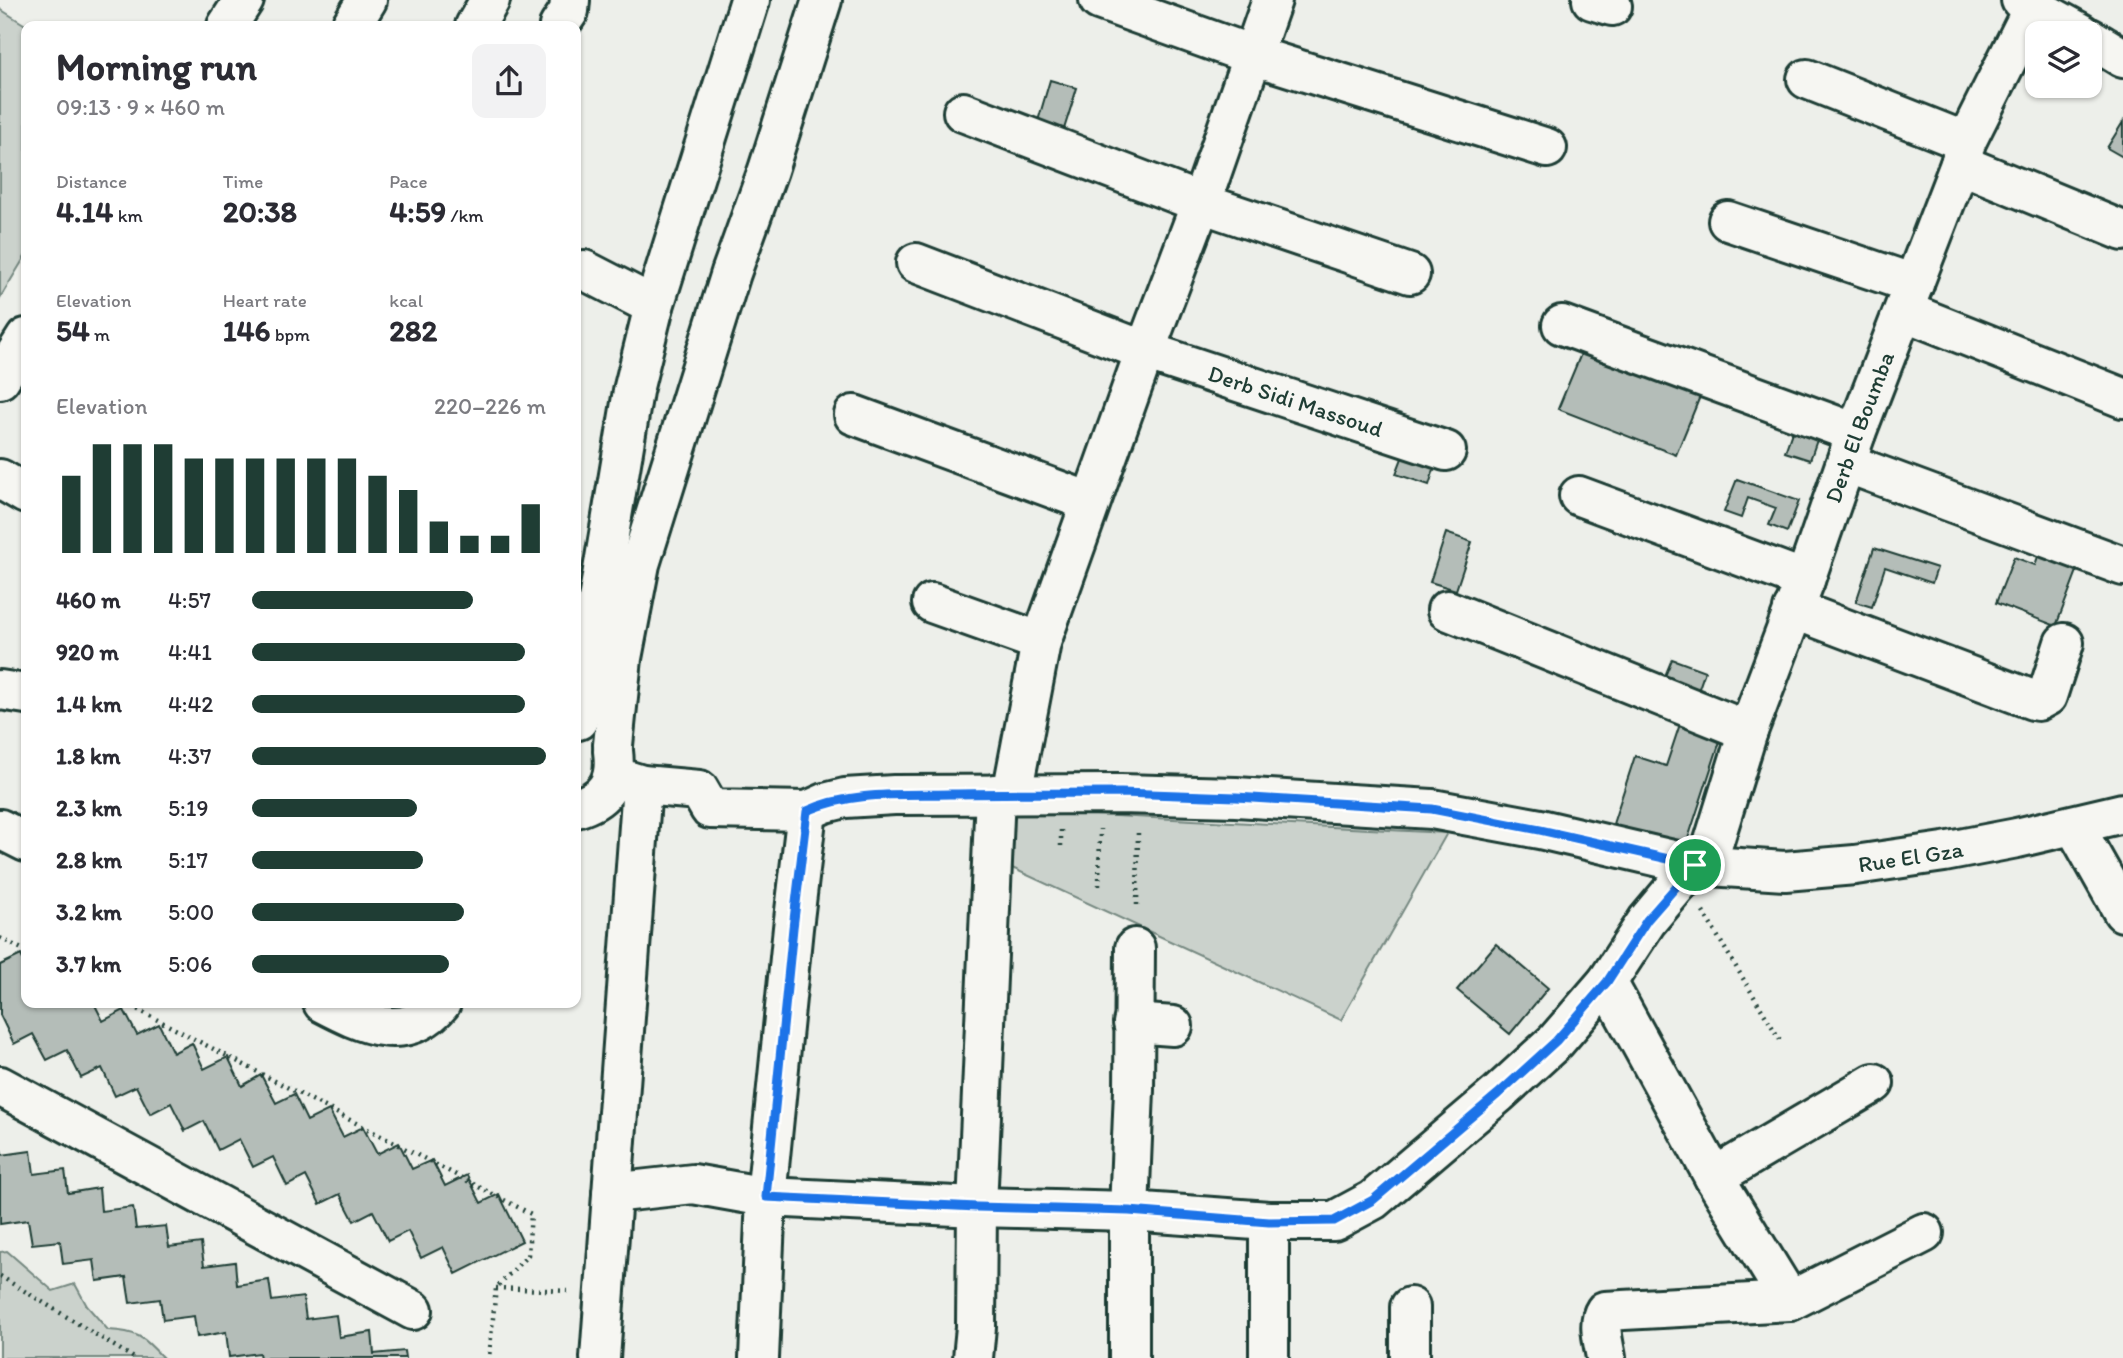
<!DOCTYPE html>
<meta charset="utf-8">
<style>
body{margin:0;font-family:Itim,sans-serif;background:#f2f2f3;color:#2b2b33;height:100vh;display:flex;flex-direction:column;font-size:26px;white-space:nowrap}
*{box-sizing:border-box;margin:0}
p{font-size:23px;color:#7c7c81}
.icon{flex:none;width:38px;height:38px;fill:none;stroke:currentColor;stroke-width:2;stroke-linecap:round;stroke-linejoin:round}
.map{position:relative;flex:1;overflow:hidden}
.details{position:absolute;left:21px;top:21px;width:560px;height:987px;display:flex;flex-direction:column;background:#fff;border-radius:14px;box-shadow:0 2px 5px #0004}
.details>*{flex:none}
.fabs{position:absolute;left:2025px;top:21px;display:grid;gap:14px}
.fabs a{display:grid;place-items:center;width:77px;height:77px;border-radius:14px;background:#fff;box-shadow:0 2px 5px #0004;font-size:35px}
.pin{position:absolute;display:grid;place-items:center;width:60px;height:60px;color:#fff;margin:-30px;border:4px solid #fff;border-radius:50%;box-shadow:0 2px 7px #0007}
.round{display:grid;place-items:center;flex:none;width:74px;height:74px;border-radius:14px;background:#f2f2f3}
.overview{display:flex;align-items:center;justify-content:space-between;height:119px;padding:0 35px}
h1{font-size:38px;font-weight:800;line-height:52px}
.metrics{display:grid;grid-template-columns:repeat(3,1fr);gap:10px;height:119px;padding:7px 35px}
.metrics div{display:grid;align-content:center}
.metrics b{font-size:30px;font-weight:800}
.metrics small{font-size:19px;font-weight:400}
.metrics p{font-size:19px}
.chart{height:196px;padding:14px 35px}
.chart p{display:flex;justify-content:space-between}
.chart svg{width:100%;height:126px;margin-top:7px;stroke:#1f3d34;stroke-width:6}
ul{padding:0 35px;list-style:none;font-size:23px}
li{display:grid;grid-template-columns:112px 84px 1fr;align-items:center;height:52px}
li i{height:18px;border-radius:9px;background:#1f3d34}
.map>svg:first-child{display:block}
.green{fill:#cbd2cc;stroke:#758880;stroke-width:2}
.building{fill:#b4bdb8;stroke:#1f3d34;stroke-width:2}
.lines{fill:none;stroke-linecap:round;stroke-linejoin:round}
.minor-casing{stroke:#1f3d34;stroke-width:44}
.path{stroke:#1f3d34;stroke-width:4.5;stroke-dasharray:2 5;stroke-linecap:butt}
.minor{stroke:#f6f6f2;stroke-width:38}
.route-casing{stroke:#fff;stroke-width:14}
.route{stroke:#1a73e8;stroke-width:9}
.labels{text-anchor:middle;stroke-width:7;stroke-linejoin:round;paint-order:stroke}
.street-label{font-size:23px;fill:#1f3d34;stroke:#f6f6f2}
</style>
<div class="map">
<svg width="2123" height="1358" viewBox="0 0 2123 1358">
<rect width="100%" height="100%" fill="#edefea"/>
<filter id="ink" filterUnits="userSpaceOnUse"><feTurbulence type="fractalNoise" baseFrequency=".0143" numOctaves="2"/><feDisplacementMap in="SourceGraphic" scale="14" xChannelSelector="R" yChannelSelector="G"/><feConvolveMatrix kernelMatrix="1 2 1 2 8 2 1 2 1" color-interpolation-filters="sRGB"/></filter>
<g filter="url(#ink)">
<g class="green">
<polygon points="0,9 27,26 26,255 0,298"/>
<polygon points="999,810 1447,833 1341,1020 997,861"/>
<path d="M7 1251 53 1291 75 1284 87 1306 108 1330C137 1331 144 1337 163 1358H0V1252Z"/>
</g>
<g class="building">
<polygon points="1050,80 1077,88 1064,129 1038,121"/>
<polygon points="2123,122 2123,157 2107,148"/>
<polygon points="1583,349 1701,394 1676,455 1558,409"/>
<polygon points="1792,432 1817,440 1810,460 1785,452"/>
<polygon points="1404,453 1436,463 1429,485 1396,474"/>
<polygon points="1737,479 1799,501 1787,532 1769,525 1776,508 1748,498 1741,518 1724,512"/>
<polygon points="1446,533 1472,542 1456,590 1430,582"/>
<polygon points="1874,548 1937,568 1932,583 1885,567 1872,607 1856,602"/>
<polygon points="2041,548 2080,563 2056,626 1996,603 2014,557 2035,565"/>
<polygon points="1672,659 1705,671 1698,691 1665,695 1665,676"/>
<polygon points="1681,721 1722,735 1684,851 1612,827 1635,756 1666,766"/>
<polygon points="1496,944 1548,988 1510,1034 1457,990"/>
<polygon points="21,955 26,966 26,1003 94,1003 103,1021 124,1010 137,1035 159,1024 173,1053 192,1043 204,1069 228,1057 242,1086 261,1075 276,1103 294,1094 307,1121 329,1110 343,1137 363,1127 377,1154 399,1143 412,1169 432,1160 445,1186 467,1175 481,1203 499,1194 522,1241 456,1274 443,1247 421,1258 408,1231 388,1241 373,1211 354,1221 340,1194 320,1204 306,1176 287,1186 273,1157 253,1167 239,1139 218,1150 204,1121 185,1131 171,1103 150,1114 136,1086 115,1096 102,1068 81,1078 67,1050 47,1060 33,1034 14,1044 0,1015 0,965"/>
<polygon points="0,1143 2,1155 31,1151 34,1174 65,1170 68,1193 99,1188 101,1211 133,1207 136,1229 166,1226 169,1247 201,1243 204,1266 235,1262 237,1285 269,1280 272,1301 303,1297 306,1319 336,1315 339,1337 372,1332 374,1354 404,1351 405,1358 260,1358 259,1353 229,1357 226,1332 197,1337 194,1316 163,1320 160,1299 130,1303 126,1277 97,1281 94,1260 63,1264 60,1241 32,1244 28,1220 0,1224"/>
</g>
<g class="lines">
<g class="minor-casing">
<g id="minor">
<polyline points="1099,0 1252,55 1547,148"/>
<polyline points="1592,0 1612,6"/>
<polyline points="2021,0 2081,33"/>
<polyline points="227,26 244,0"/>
<polyline points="351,26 367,0"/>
<polyline points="475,26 490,0"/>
<polyline points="559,26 569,11 570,0"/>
<polyline points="2090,38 2123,58"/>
<polyline points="1807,79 1966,142"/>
<polyline points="963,112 1201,203 1410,274"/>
<polyline points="1960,164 2123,231"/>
<polyline points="1728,221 1914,284"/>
<path id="s1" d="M916 263 1145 351 1446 451"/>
<polyline points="576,271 584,270 654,306"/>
<polyline points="1904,311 2123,398"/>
<polyline points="1562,325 1856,433"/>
<polyline points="0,379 26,338"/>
<polyline points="854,415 1090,502"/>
<polyline points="1846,463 2123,566"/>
<polyline points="0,479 26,494"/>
<polyline points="1579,496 1805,580"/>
<polyline points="932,603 1041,642"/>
<polyline points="1793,609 2033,700 2038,701 2047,696 2064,643"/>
<polyline points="1447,610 1748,731"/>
<polyline points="0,690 26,694"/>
<polyline points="578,720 633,391 654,306 750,0"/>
<polyline points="613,745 622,658 640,564 731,273 768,170 822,0"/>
<path id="s2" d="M613 776 642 785 699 790 710 809 807 811 825 803 845 798 894 795 1120 794 1236 797 1432 809 1540 829 1694 865 1785 871 1855 865 1944 852 2017 838 2123 813"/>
<polyline points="1012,794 1041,642 1145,351 1201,203 1272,0"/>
<path d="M576 808C606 799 617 782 613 751"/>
<polyline points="2074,825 2123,912"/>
<polyline points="0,829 26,842"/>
<path id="s3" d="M1706 867 1748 731 1805 580 1856 433 1960 164 1966 142 2037 0"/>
<path d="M323 1003C361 1023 406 1045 441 1003"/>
<polyline points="1133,1023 1173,1026"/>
<polyline points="0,1086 413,1310"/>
<polyline points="1714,1177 1874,1083"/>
<polyline points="612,1193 693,1184 766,1197 977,1207 1129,1211 1269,1221 1334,1221 1373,1200 1498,1094 1556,1041 1607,982 1647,921 1694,865"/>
<polyline points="1790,1301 1924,1233"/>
<polyline points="600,1358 642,785"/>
<polyline points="759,1358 766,1197 793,928 807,811"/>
<polyline points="973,1358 976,1327 977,1207 995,794"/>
<polyline points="1129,1358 1129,1211 1134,1090 1135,948"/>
<polyline points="1269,1358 1269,1221"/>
<polyline points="1410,1358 1410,1307"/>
<path d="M1606 1358C1604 1344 1597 1323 1605 1311L1790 1301 1714 1177 1607 982"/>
</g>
</g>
<g class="path">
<polyline points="1061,830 1061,847"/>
<polyline points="1099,886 1100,829"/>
<polyline points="1137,905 1138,830"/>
<polyline points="1703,912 1780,1040"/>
<polyline points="0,938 26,951"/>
<polyline points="125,1003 531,1214 528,1255 496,1288 489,1358"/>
<polyline points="0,1276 134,1358"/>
<polyline points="496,1288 569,1291"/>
</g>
<use href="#minor" class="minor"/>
</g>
</g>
<g class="lines" filter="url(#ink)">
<g class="route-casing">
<path id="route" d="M1121 793 1236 797 1432 809 1540 830 1695 865 1647 920 1607 982 1556 1041 1498 1094 1373 1200 1334 1221 1269 1222 1129 1211 977 1207 766 1197 793 928 807 811C851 791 902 795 949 794 1006 793 1063 793 1121 793Z"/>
</g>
<use href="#route" class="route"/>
</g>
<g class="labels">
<g class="street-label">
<text dy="8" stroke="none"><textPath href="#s1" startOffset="404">Derb Sidi Massoud</textPath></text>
<text dy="8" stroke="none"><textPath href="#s3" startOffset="466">Derb El Boumba</textPath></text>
<text dy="8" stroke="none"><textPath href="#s2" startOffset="1320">Rue El Gza</textPath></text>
</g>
</g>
</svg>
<div class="fabs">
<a><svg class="icon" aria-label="layers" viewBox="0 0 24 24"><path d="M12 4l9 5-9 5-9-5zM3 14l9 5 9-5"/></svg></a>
</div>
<div class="pin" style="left:1695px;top:865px;background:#1e9e55"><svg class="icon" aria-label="arrive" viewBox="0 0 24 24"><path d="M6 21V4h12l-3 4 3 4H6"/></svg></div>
<section class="details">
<div class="overview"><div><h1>Morning run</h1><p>09:13 · 9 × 460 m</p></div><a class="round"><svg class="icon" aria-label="share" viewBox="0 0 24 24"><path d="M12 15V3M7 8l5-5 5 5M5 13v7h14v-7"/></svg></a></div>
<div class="metrics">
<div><p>Distance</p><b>4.14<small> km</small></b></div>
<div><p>Time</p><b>20:38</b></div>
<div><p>Pace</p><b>4:59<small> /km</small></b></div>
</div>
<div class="metrics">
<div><p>Elevation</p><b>54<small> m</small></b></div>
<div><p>Heart rate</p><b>146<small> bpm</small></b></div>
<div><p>kcal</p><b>282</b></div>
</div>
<div class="chart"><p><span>Elevation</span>220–226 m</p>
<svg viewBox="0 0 160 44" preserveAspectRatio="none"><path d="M5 44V17M15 44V6M25 44V6M35 44V6M45 44V11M55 44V11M65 44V11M75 44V11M85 44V11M95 44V11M105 44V17M115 44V22M125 44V33M135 44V38M145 44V38M155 44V27"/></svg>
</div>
<ul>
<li><b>460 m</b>4:57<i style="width:75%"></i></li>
<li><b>920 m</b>4:41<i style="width:93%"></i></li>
<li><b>1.4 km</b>4:42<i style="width:93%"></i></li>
<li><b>1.8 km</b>4:37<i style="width:100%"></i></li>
<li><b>2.3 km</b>5:19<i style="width:56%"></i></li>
<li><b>2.8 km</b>5:17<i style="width:58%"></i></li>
<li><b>3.2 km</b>5:00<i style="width:72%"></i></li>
<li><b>3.7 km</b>5:06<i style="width:67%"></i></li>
</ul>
</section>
</div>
